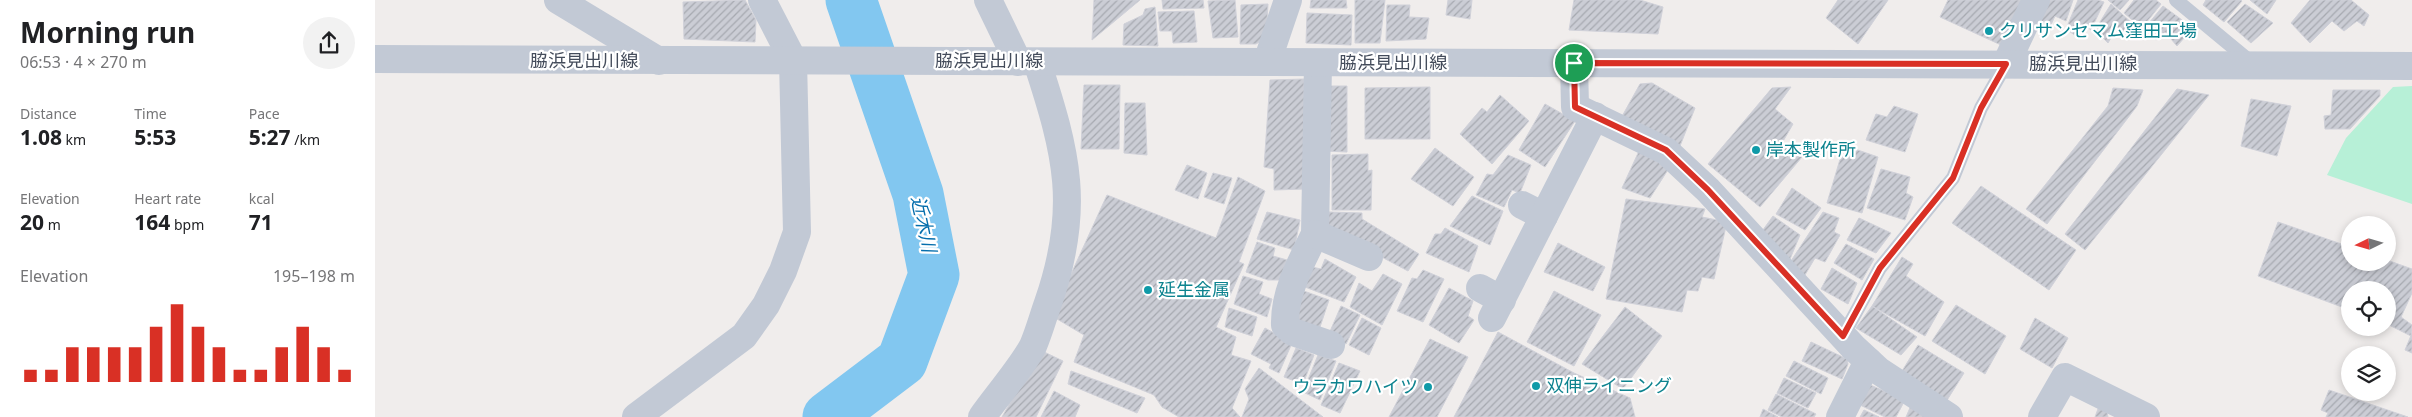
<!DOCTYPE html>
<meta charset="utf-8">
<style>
body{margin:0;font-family:"Noto Sans","Noto Sans JP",sans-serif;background:#f2f2f2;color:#202124;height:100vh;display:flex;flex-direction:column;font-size:19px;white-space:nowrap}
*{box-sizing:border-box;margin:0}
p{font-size:16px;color:#757577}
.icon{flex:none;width:28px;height:28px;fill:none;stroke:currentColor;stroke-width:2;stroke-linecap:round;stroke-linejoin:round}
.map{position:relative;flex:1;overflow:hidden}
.details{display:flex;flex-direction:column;background:#fff;width:375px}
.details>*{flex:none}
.needle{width:32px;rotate:265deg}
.buttons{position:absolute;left:1966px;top:216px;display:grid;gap:10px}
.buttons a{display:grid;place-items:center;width:55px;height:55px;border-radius:50%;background:#fff;box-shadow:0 2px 8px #0003;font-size:25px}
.pin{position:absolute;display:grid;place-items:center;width:42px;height:42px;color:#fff;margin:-21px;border:2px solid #fff;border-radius:50%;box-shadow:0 1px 5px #0007}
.round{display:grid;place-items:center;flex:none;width:52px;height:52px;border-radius:26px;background:#f2f2f2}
.overview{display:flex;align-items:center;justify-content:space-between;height:85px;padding:0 20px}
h1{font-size:28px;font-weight:700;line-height:38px}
.metrics{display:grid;grid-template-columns:repeat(3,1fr);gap:8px;height:85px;padding:5px 20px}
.metrics div{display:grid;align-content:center}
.metrics b{font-size:21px;font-weight:700}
.metrics small{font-size:14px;font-weight:400}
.metrics p{font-size:14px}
.chart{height:140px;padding:10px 20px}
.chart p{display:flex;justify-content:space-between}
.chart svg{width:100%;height:90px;margin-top:5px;stroke:#d93025;stroke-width:6}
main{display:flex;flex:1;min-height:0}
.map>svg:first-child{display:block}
.park{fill:#b7f0d7}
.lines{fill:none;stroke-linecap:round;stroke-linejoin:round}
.river{stroke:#82c7f0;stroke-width:51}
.building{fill:url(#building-hatch);stroke:#d0d1d9}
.service{stroke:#c2c9d5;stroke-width:14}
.minor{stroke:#c2c9d5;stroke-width:28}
.tertiary{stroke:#c2c9d5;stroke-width:28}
.route-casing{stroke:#fff;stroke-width:10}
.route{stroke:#d93025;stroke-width:6}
.culture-dot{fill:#0f9aa8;stroke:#fff;stroke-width:2}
.labels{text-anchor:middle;stroke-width:4.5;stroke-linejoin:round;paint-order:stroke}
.culture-label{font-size:18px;fill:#0d838f;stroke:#fff;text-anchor:start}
.street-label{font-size:18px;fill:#444c5b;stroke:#fff}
.water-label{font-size:19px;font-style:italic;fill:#056eac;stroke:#fff}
</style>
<main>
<section class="details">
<div class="overview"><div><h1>Morning run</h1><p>06:53 · 4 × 270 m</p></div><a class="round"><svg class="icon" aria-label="share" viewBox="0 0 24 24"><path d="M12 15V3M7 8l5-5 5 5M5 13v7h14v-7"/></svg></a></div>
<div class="metrics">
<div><p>Distance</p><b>1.08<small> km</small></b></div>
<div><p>Time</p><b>5:53</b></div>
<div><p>Pace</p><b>5:27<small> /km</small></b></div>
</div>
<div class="metrics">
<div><p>Elevation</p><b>20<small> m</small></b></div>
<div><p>Heart rate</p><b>164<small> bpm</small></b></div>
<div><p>kcal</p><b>71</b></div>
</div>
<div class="chart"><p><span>Elevation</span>195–198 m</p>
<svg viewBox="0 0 160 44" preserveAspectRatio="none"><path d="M5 44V38M15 44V38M25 44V27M35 44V27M45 44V27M55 44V27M65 44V17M75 44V6M85 44V17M95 44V27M105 44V38M115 44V38M125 44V27M135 44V17M145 44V27M155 44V38"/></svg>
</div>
</section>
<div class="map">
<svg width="2037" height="417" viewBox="0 0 2037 417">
<defs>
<pattern id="building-hatch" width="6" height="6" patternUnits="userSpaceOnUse" patternTransform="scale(1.25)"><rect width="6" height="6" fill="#cbcdd5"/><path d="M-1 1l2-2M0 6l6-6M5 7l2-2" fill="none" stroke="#a6a9b0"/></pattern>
</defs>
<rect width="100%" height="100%" fill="#f0edec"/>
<polygon class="park" points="2037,86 2037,204 1952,175 1971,138 2018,87"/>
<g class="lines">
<polyline class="river" points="453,417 527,361 559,275 543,194 476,0"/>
</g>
<g class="building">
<polygon points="370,0 381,20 380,42 309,39 308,2"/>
<polygon points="719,0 765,0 717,40"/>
<polygon points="787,0 828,0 829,8 788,9"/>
<polygon points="860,0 863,37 838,38 833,1"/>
<polygon points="936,0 971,0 972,8 935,8"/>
<polygon points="980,0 1010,0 1005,43 980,43"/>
<polygon points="1073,0 1097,0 1095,19 1071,15"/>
<polygon points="1199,0 1265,0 1288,7 1283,34 1194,30"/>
<polygon points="1463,0 1513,0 1483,44 1451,18"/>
<polygon points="1573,0 1648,0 1626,45 1565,17"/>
<polygon points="1668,0 1698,0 1691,21 1680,16 1674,29 1659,22"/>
<polygon points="1703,0 1723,0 1729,2 1716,30 1711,26 1704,38 1691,29"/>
<polygon points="1733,0 1754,0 1745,10"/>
<polygon points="1759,0 1781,0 1786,4 1767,28 1749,13"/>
<polygon points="1831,0 1866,0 1867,1 1849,22 1828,5"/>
<polygon points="1875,0 1901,0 1892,14"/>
<polygon points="1935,0 1976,0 1994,15 1989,26 1982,21 1969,31 1957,21 1935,43 1916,23"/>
<polygon points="893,4 891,38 881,44 865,44 866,5"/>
<polygon points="1736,4 1759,25 1750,35 1742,27 1733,43 1720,30"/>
<polygon points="1870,4 1898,23 1876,43 1852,22"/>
<polygon points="1012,5 1035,5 1034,17 1054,18 1051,39 1011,41"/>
<polygon points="1788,6 1818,28 1802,46 1790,32 1781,40 1769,29"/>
<polygon points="780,7 783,46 748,45 749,24 768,15 770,9"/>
<polygon points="819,11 822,42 798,43 797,31 785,31 783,12"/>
<polygon points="932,13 977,15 976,45 931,43"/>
<polygon points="929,79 930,189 899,190 899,169 889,167 895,80"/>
<polygon points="1277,83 1320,108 1305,146 1245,120 1265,84"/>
<polygon points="709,85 745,85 744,149 706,149"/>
<polygon points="952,86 972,86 972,152 950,151"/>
<polygon points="1055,87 1055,139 990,139 990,88"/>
<polygon points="1416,87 1400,109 1418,124 1407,143 1427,157 1385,207 1333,164 1397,88"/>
<polygon points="1738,88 1768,90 1762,106 1672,224 1651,209 1733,106"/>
<polygon points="1802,89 1834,95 1710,250 1690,234"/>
<polygon points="1958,90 2005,90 2005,96 1975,129 1950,129 1949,116 1956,115"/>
<polygon points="1125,95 1154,121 1117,164 1085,134 1107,108 1112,112"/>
<polygon points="1876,99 1916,106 1902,156 1866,146"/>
<polygon points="750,103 770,103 772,155 749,153"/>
<polygon points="1170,104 1200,121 1170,167 1144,150"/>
<polygon points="1519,106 1543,114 1530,152 1491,140 1501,114 1512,117"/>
<polygon points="1474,147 1503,157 1487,213 1452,203 1466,156 1471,157"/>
<polygon points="1060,148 1099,177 1078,206 1036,179"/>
<polygon points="1264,151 1296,165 1275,198 1247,188"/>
<polygon points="993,154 993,171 997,170 996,210 957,210 957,155"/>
<polygon points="1133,155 1156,165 1145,193 1137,190 1129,207 1101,195 1112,174 1118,175"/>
<polygon points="812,165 832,173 823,199 800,190"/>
<polygon points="1506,169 1535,177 1531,193 1538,197 1530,220 1492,208"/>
<polygon points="838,173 857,178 849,204 829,197"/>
<polygon points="863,177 890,191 864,262 869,264 841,327 861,337 856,355 876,361 857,408 865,417 804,417 787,407 779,395 699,362 709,335 677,316 732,195 841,238"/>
<polygon points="1606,186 1701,250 1674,290 1577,223"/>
<polygon points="1417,188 1446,208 1430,230 1401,214"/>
<polygon points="1097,196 1128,211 1115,245 1075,226"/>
<polygon points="1251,199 1330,209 1327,217 1352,222 1339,279 1327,277 1323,291 1312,290 1307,312 1231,299"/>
<polygon points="892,212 925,220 919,250 882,239"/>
<polygon points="954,212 987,213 987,219 1044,254 1033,271 952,228"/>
<polygon points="1448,212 1464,218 1459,232 1465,235 1450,262 1440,258 1430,275 1414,264"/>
<polygon points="1398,216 1425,235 1415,259 1385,234"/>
<polygon points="1484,218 1516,233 1501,253 1472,240"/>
<polygon points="1903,222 1975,247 1975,262 2012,262 2012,260 2037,269 2037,293 2026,317 2037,325 2036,336 2012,324 2012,290 1975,290 1975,310 1883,276"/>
<polygon points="1070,228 1103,246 1094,272 1051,253 1060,234 1066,234"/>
<polygon points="882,242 900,248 898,256 912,260 905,280 893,280 871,272"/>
<polygon points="1183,243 1230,267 1218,291 1169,272"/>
<polygon points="1471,244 1499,259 1487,280 1459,263"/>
<polygon points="1527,257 1538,264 1531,276 1569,302 1550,336 1497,306"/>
<polygon points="950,259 981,277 969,302 930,287 937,267 946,269"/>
<polygon points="1457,268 1482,283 1473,304 1446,289"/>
<polygon points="1048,270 1069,279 1048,322 1022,311 1037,278 1042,279"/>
<polygon points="1008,274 1027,284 1007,325 975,307 984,283 997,291"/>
<polygon points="868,276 888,282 884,294 897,299 892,317 859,304"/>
<polygon points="1074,288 1098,301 1093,316 1099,320 1084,343 1054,325"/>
<polygon points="926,290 954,300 943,333 917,322"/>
<polygon points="1179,291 1226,315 1199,366 1152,342"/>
<polygon points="1581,305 1631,336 1610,374 1557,341"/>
<polygon points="966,306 985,315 971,344 953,336"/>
<polygon points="1497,306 1542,337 1526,355 1481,328"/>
<polygon points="1250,307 1287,336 1248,389 1207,364"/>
<polygon points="854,308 882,317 877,336 850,327"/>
<polygon points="987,318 1006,328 994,355 974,345"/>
<polygon points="1660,318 1693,338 1677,368 1645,349"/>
<polygon points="890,328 917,343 904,373 894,368 896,364 876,354"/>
<polygon points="1123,332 1199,373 1255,398 1260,417 1079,417"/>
<polygon points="2037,333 2037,353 2030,350"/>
<polygon points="1055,339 1093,357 1062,417 1014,417"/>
<polygon points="1436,342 1472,359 1473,364 1467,379 1427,361"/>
<polygon points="1543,345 1589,373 1569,405 1524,376"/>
<polygon points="921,348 939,355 928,384 909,377"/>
<polygon points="665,350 688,361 661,417 627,417"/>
<polygon points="943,355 961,361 945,400 928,392"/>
<polygon points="1419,361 1453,378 1446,394 1411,376"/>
<polygon points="964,363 985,371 965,413 946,405"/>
<polygon points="884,368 948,417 867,417 874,399 870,389"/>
<polygon points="696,371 770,398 762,413 693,384"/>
<polygon points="1409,378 1441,393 1433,408 1402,393"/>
<polygon points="1493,384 1530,400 1521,417 1510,417 1483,404"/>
<polygon points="1954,390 2033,417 1951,417 1953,413 1946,410"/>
<polygon points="679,391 705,405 700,417 666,417"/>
<polygon points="1401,394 1441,414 1439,417 1407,417 1393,410"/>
<polygon points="1537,403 1560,417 1531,417"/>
<polygon points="1724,406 1732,412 1733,417 1720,417"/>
<polygon points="1388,409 1403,417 1385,417"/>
<polygon points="1489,410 1504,417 1485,417"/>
</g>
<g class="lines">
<g class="service">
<polyline points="1801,0 1877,63"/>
<polyline points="1468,336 1505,268 1578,178 1606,108 1631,64"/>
</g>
<g class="minor">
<polyline points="613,0 643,62"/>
<polyline points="892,62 913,0"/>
<polyline points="1199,63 1200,107 1291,151 1333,190 1478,347 1504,371 1574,417"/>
<path d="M943 64 940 234C926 262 909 293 910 325L918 332 956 345"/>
<polyline points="1631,64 1661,0"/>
<polyline points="1147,205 1169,216"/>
<polyline points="940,234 994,257"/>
<polyline points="1105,288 1127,300"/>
<polyline points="1117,318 1220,116"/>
<polyline points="261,417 369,336 391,305 408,271 422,232 418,60 387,0"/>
<path d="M607 417C621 397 647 367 658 346 664 332 668 317 673 303 706 208 692 154 662 62"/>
<polyline points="1465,417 1493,361"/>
<polyline points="1667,417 1690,377 1771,417"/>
</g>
<g class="tertiary">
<polyline points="183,0 284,61"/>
<polyline points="0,59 2037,66"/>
</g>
</g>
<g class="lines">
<g class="route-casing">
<polygon id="route" points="1199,63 1631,64 1606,108 1578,178 1505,268 1468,336 1333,190 1291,150 1200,107"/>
</g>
<use href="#route" class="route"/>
</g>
<g class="culture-dot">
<circle cx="1614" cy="31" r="5"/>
<circle cx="1381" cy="150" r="5"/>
<circle cx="773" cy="290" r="5"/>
<circle cx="1161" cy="386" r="5"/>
<circle cx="1053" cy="387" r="5"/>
</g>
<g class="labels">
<g class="culture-label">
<text x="1624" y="37">クリサンセマム窪田工場</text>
<text x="1391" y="156">岸本製作所</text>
<text x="783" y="296">延生金属</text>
<text x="1171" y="392">双伸ライニング</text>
<text x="1043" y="393" text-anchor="end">ウラカワハイツ</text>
</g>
<g class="street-label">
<text x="209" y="67">脇浜見出川線</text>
<text x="614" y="67">脇浜見出川線</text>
<text x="1018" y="69">脇浜見出川線</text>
<text x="1708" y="70">脇浜見出川線</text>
</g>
<g class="water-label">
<text transform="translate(549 224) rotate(78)" y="7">近木川</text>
</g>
</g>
</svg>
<div class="buttons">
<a><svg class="needle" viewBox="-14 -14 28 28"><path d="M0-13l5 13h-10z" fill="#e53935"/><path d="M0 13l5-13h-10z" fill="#757577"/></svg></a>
<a><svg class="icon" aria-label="locate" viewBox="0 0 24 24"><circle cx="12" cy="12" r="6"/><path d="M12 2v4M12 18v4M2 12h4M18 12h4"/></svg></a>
<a><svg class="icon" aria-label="layers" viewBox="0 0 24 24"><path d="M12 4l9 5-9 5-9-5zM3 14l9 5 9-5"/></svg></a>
</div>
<div class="pin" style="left:1199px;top:63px;background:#1e9e55"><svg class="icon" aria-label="arrive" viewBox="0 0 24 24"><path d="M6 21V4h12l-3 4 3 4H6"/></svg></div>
</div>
</main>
